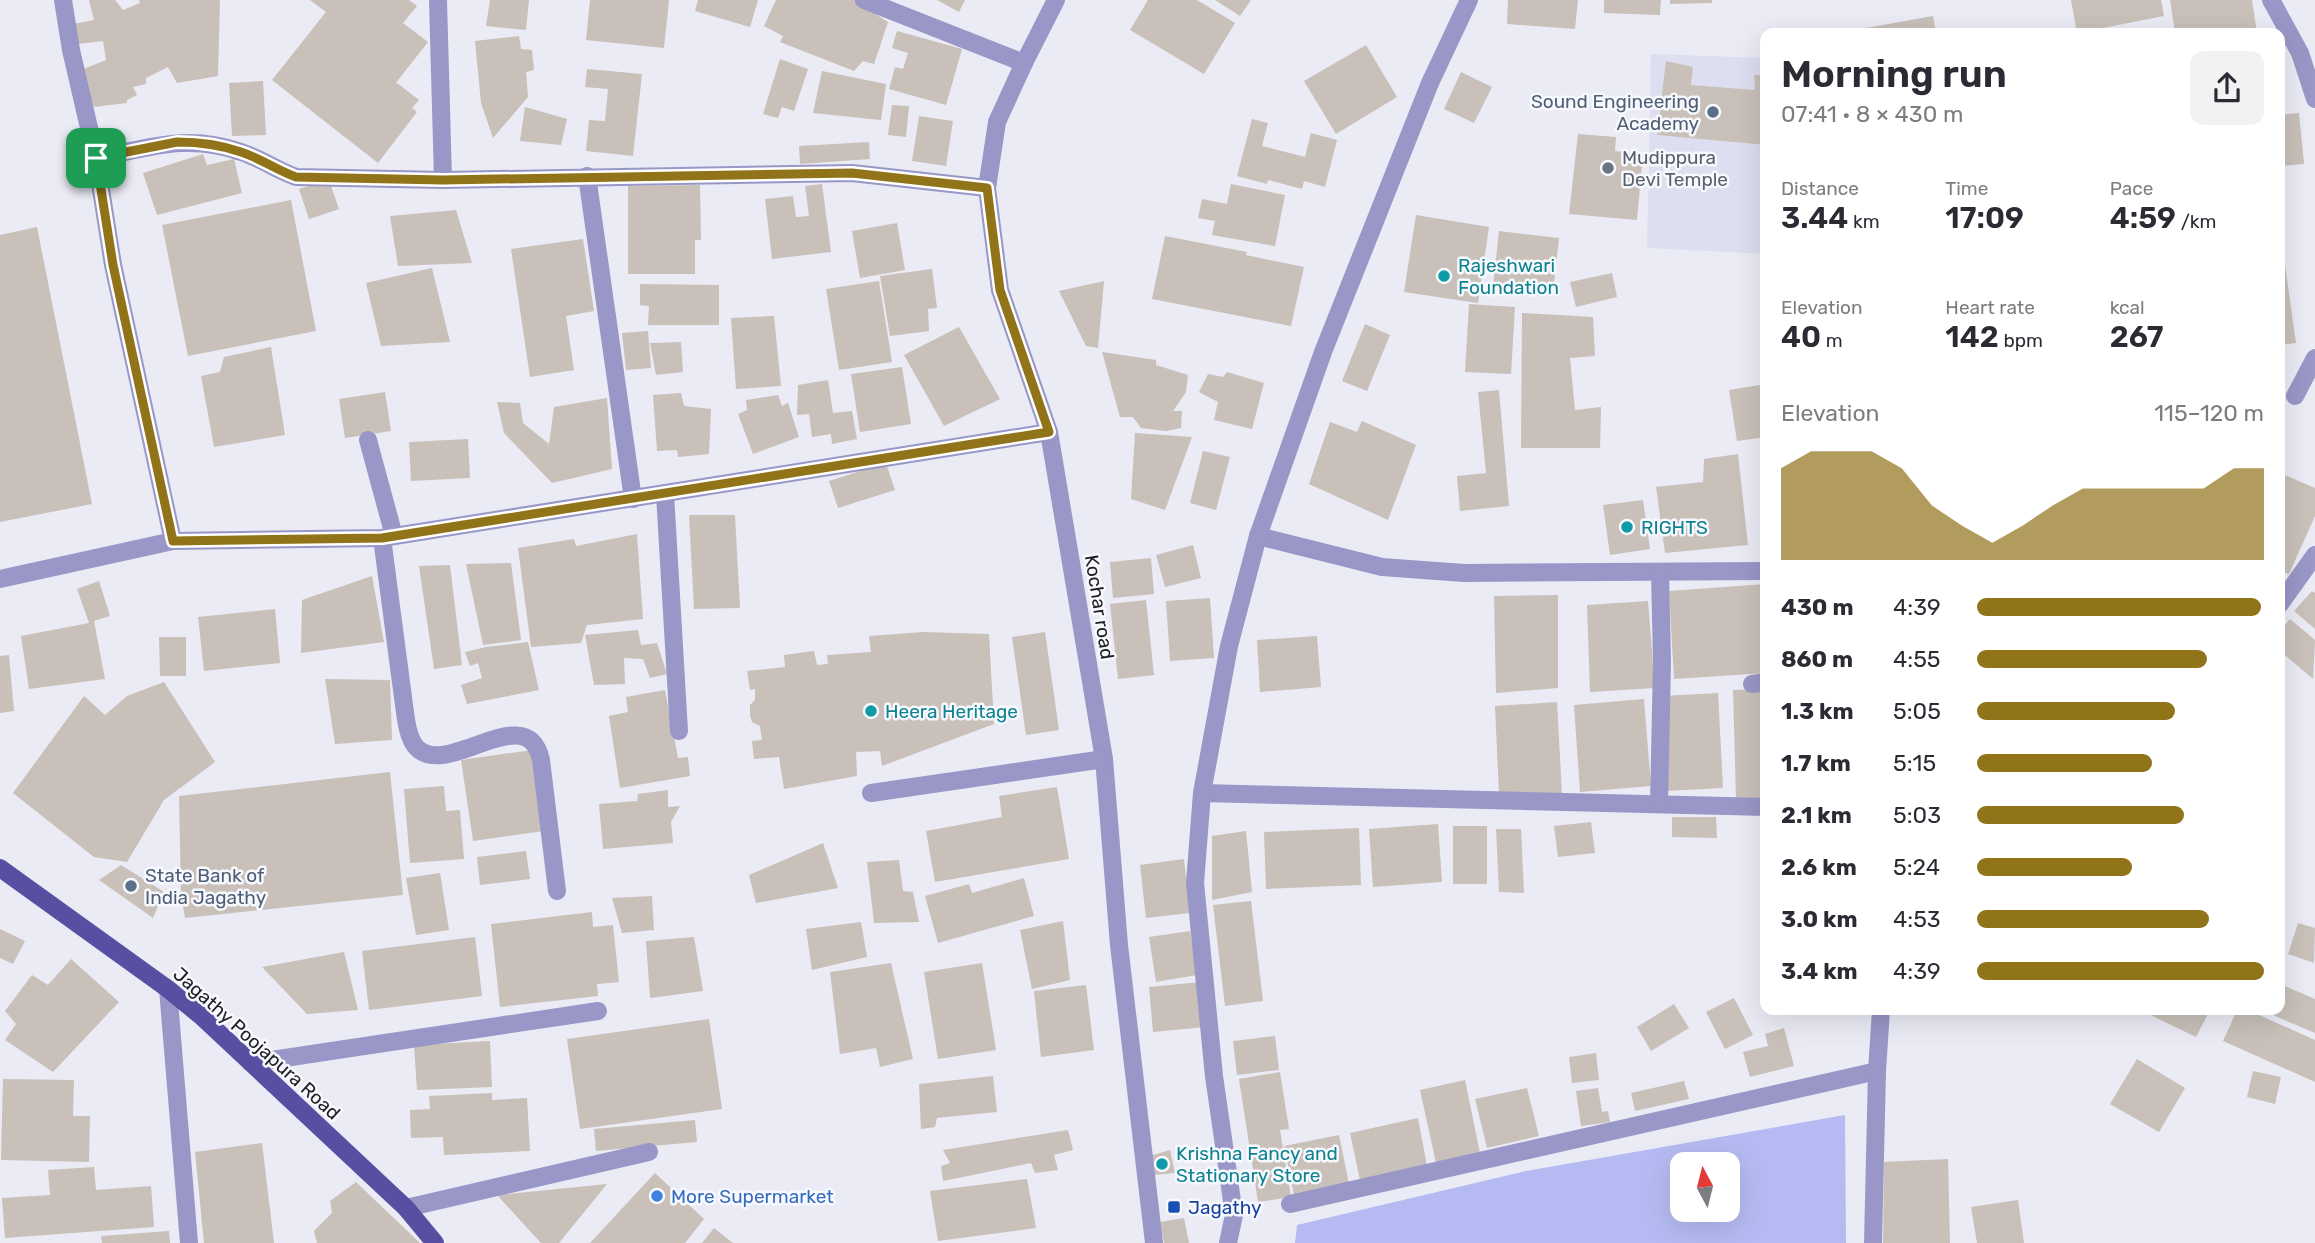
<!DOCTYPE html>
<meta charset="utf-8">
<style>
body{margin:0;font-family:Rubik,sans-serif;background:#f2f2f3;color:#2b2b33;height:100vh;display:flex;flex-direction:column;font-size:26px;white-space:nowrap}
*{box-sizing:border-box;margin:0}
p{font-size:23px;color:#7c7c81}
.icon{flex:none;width:38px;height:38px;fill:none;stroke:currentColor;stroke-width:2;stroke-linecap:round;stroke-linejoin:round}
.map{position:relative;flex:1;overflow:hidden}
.sheet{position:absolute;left:1760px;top:28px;width:525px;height:987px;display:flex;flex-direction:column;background:#fff;border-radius:14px;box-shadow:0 7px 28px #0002}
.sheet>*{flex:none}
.needle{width:46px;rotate:353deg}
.tools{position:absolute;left:1670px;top:1152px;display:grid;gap:14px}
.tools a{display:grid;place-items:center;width:70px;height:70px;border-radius:14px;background:#fff;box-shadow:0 7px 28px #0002;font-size:35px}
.pin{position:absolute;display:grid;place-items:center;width:60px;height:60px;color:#fff;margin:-30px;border-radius:14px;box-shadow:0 4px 10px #0006}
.round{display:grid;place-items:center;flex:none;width:74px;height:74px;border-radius:14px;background:#f2f2f3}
.overview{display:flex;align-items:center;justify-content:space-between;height:119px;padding:0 21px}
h1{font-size:38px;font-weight:600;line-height:52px}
.stats{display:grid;grid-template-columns:repeat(3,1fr);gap:10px;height:119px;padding:7px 21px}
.stats div{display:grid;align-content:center}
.stats b{font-size:30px;font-weight:600}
.stats small{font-size:19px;font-weight:400}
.stats p{font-size:19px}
.chart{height:196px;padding:14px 21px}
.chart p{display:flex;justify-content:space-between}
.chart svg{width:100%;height:126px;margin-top:7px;fill:#917319;opacity:.7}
ul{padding:0 21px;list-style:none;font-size:23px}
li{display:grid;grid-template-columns:112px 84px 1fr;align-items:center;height:52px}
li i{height:18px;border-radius:9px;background:#917319}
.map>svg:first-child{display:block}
.built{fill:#dddff0}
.green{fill:#b5bbf2;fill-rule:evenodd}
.building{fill:#c8c0b9}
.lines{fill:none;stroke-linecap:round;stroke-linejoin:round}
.minor{stroke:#9897c7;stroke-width:18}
.major{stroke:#584ea2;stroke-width:18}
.route-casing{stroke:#fff;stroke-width:14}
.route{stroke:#917319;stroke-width:9}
.service-dot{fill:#5c6f8a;stroke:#f8f9fe;stroke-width:2.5}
.worship-dot{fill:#6b7280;stroke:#f8f9fe;stroke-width:2.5}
.culture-dot{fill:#0f9aa8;stroke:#f8f9fe;stroke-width:2.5}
.shop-dot{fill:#3f7fe0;stroke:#f8f9fe;stroke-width:2.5}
.transit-dot{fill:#1a4fb4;stroke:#f8f9fe;stroke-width:2.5}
.labels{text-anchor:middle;stroke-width:5;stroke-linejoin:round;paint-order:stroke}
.service-label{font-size:19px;fill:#4e5e75;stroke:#f8f9fe;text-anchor:end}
.worship-label{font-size:19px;fill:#5b616d;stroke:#f8f9fe;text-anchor:start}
.culture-label{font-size:19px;fill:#0d838f;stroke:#f8f9fe;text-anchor:start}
.street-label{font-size:19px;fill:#202024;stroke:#f8f9fe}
.shop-label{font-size:19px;fill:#366cbe;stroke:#f8f9fe;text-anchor:start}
.transit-label{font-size:19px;fill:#164399;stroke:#f8f9fe;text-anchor:start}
</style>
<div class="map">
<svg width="2315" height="1243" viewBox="0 0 2315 1243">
<rect width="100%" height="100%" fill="#eaebf5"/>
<polygon class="built" points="1651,54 1766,58 1766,254 1647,248"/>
<path class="green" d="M1845 1115 1846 1243H1295L1297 1225 1526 1171ZM1682 1164H1727V1209H1682Z"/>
<g class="building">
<polygon points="89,0 115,0 123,10 140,3 139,0 220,0 218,76 177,83 168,67 146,78 146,84 133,87 137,95 127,100 127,103 94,107 81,70 106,60 103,41 78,44 68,25 94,20"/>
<polygon points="310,0 409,0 417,6 403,23 428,42 395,84 397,83 419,100 412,108 417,112 378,163 272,80 326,12"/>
<polygon points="490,0 529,0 526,30 486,26"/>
<polygon points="590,0 669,0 664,48 586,40"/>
<polygon points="698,0 758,0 750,27 695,11"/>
<polygon points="776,0 855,0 880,10 877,15 888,22 874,64 863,61 854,71 780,42 783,36 764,26"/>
<polygon points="937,0 965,0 959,12"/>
<polygon points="1148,0 1197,0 1235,23 1204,74 1130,30"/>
<polygon points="1215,0 1251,0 1240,16"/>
<polygon points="1508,0 1578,0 1575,29 1507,24"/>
<polygon points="1604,0 1661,0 1660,15 1604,13"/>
<polygon points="1670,0 1712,0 1712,3 1670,4"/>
<polygon points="2071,0 2161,0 2164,16 2077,33"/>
<polygon points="2170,0 2252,0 2257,33 2175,33"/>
<polygon points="1933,16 1936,33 1867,33 1866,28"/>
<polygon points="897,31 962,49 946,105 889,89 895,67 903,69 908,53 892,48"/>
<polygon points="519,36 521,49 532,50 534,70 526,72 528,97 493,138 481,103 475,41"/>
<polygon points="1366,45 1397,97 1336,134 1304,81"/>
<polygon points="780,59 808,69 794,111 782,107 778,118 763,114"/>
<polygon points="1666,61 1693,67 1691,85 1755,90 1754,75 1766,75 1766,145 1657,135"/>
<polygon points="587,69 642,74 633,156 586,151 589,120 605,121 608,89 585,87"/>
<polygon points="822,71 886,84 881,120 813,113"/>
<polygon points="1461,72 1492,87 1474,123 1444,109"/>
<polygon points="263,81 266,135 232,136 229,83"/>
<polygon points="892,105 909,106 906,137 888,135"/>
<polygon points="525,107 567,119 561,145 520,141"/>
<polygon points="2299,113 2304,164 2280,166 2280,115"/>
<polygon points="919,116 953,121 946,166 912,161"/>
<polygon points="1252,119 1268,123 1262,146 1305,157 1311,133 1337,140 1325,187 1304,181 1302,189 1268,180 1267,184 1237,176"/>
<polygon points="1578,134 1616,137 1615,151 1643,154 1637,220 1569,214"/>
<polygon points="869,142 870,159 800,164 799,146"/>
<polygon points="203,154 207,165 234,159 242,193 157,215 143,173"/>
<polygon points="329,180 339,209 309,219 299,189"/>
<polygon points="822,184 831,252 772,259 765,199 793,196 796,217 809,216 805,186"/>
<polygon points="1231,184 1285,195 1275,246 1212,235 1215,221 1198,218 1202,199 1227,204"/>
<polygon points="700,185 701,240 695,240 695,274 628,274 628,186"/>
<polygon points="291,200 316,331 188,356 162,225"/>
<polygon points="456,210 472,263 398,266 390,216"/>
<polygon points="1416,215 1489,227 1478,303 1404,292"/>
<polygon points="897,223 905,270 860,278 852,231"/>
<polygon points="37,227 92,504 0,522 0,235"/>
<polygon points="2280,229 2296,343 2280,345"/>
<polygon points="1499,231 1559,238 1553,292 1493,286"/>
<polygon points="1165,236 1247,252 1246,255 1304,267 1291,326 1152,299"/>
<polygon points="583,239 594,311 566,316 574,370 530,377 511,249"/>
<polygon points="432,268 450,342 381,346 366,283"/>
<polygon points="932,269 937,308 928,309 929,331 890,336 880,276"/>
<polygon points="1612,273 1617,297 1576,307 1570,282"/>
<polygon points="879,281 892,362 839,370 826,289"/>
<polygon points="1104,281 1098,348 1086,346 1059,291"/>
<polygon points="640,284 719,285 719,325 648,325 649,306 640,305"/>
<polygon points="1469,304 1515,307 1511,374 1465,372"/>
<polygon points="1522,313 1593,317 1595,356 1570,358 1575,410 1601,407 1600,448 1521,448"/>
<polygon points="774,316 781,386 736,389 731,318"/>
<polygon points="1365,324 1390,335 1367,391 1342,381"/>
<polygon points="959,327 1000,399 944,426 904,355"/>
<polygon points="648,331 651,368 626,370 622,333"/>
<polygon points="681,342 683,372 656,375 650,343"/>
<polygon points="271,347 285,435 214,447 201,376 220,372 224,357"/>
<polygon points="1102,352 1156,360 1156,365 1188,375 1186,392 1173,411 1182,411 1181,428 1166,431 1141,428 1133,417 1120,417"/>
<polygon points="902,367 911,424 860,432 851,374"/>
<polygon points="1227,372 1264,383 1252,429 1214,420 1218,402 1199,392 1208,374 1223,377"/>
<polygon points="828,380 833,413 852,411 857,439 832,444 831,434 812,437 809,414 797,415 798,385"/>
<polygon points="1766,384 1766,437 1737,441 1729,390"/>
<polygon points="1499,390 1509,506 1460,511 1457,476 1486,473 1478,392"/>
<polygon points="385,392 391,431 345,438 339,399"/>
<polygon points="681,393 684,406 711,409 709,454 678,457 677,450 657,451 653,395"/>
<polygon points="778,395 782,406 788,403 799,437 753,454 738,414 747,410 746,400"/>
<polygon points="607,398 612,469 552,483 504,433 497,402 520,403 523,423 549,444 554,407"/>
<polygon points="1362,421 1416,445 1388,520 1309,484 1330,422 1357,432"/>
<polygon points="1135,433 1192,437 1165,510 1131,499"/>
<polygon points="468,439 470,478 411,481 409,442"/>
<polygon points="1203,451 1230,457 1216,510 1190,503"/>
<polygon points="1738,454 1748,545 1665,553 1656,487 1703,482 1704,459"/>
<polygon points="886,463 895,490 838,508 829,481"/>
<polygon points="2280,473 2315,488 2315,516 2289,574 2280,571"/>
<polygon points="1643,500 1650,549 1610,555 1603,505"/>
<polygon points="689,515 735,515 740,608 694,609"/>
<polygon points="637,534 643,619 587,625 581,643 531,647 518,548 574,539 576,546"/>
<polygon points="1193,545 1201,578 1165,587 1156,555"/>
<polygon points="1151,558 1154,594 1113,598 1110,562"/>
<polygon points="511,563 521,640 483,645 466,564"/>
<polygon points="450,565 462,665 434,669 419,566"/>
<polygon points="372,576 384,642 301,653 302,600"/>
<polygon points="99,581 110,616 94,621 105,679 29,689 21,636 89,623 77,589"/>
<polygon points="1766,584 1766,673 1674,679 1669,591"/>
<polygon points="2312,591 2315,593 2315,629 2294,611"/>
<polygon points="1558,595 1558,688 1496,693 1494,596"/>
<polygon points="1210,598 1214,658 1170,661 1166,601"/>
<polygon points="1146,600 1154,675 1118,679 1110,604"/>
<polygon points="1648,601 1655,688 1590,692 1587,605"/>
<polygon points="275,609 280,663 204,671 198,617"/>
<polygon points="2290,619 2315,640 2313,679 2280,651 2280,631"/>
<polygon points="638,630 641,645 657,643 667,674 650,678 643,659 624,658 625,684 594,685 585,635"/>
<polygon points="924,632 989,634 994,724 882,766 880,751 856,752 857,776 784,789 779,757 754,759 752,741 762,740 760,726 752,722 750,716 750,705 755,700 755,689 750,690 747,671 785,667 784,655 814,651 817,665 828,664 827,655 871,652 869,636"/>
<polygon points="1045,632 1059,730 1026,735 1012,637"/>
<polygon points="1317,636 1321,687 1260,692 1257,640"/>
<polygon points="159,637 186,637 186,676 160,676"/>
<polygon points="528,642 539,690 467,704 461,685 482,678 478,663 470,666 465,652 486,647"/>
<polygon points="9,655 14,711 0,713 0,656"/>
<polygon points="325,679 390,680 392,740 335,744"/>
<polygon points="164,682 215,762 164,800 127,862 94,857 13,793 84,696 105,715 127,696"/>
<polygon points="1766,689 1766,799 1736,800 1733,690"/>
<polygon points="665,690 678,758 688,757 690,776 620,788 609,716 628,712 626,697"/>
<polygon points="1718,693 1723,788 1667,791 1662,696"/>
<polygon points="1644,699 1651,786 1580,792 1574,705"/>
<polygon points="1557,702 1562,794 1499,795 1495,706"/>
<polygon points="532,750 544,831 473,841 461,760"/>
<polygon points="390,772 403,895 185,918 181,894 179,796"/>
<polygon points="444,786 446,811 460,810 464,859 410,863 404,789"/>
<polygon points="1057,787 1069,859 935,882 926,831 1002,817 999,796"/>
<polygon points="668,790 668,807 680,806 671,822 673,843 603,849 599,804 637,801 638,794"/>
<polygon points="1672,817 1716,817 1717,838 1672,837"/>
<polygon points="1591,822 1595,853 1558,857 1554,826"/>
<polygon points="1438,824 1442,882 1373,887 1369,829"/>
<rect x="1453" y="826" width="34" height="58"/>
<polygon points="1359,828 1361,885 1266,889 1264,832"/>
<polygon points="1496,829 1521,829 1524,893 1499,892"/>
<polygon points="1246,831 1252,892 1212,900 1212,836"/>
<polygon points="823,843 838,888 756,903 749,875"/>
<polygon points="526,851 530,879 480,885 477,857"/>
<polygon points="1184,859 1190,913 1146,918 1140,865"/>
<polygon points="899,860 903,891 913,892 919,922 874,923 867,862"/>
<polygon points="121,865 164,892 153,918 99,880"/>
<polygon points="440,873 449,930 416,935 406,878"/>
<polygon points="1024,878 1034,916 938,943 925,896 969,884 972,893"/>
<polygon points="652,896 654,930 622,933 612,898"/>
<polygon points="1251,901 1263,1001 1225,1006 1213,905"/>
<polygon points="592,912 593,927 613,925 619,982 597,984 598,996 500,1007 491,924"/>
<polygon points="1063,921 1070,980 1032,989 1020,930"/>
<polygon points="861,922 867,957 812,970 806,929"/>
<polygon points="2298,923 2315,928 2314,963 2288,954"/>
<polygon points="0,929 25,941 13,964 0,958"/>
<polygon points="1190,931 1197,975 1156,982 1149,937"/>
<polygon points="475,937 482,996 369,1010 362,951"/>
<polygon points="694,937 703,991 650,998 646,941"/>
<polygon points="344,952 358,1010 307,1014 262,967"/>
<polygon points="71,959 119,1002 53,1072 5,1040 16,1024 5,1011 32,975 48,985"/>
<polygon points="891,963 913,1059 880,1067 876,1048 840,1054 830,972"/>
<polygon points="982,963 996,1050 938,1059 924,972"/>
<polygon points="1200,982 1205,1027 1153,1032 1149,987"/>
<polygon points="2280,984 2315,999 2315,1033 2261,1010 2280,1010"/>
<polygon points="1086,985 1094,1050 1041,1057 1034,991"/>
<polygon points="1734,998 1753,1035 1725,1049 1706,1012"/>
<polygon points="1674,1004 1689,1028 1651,1051 1637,1027"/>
<polygon points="1910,1010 1949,1010 1949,1014 1910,1015"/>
<polygon points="2140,1010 2210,1010 2196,1037"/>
<polygon points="2237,1010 2248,1010 2315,1040 2315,1082 2223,1041"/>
<polygon points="709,1019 722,1109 580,1129 567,1039"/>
<polygon points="1784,1028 1794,1066 1750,1077 1743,1052 1768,1046 1765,1034"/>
<polygon points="1275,1036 1279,1070 1237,1075 1233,1041"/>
<polygon points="490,1041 492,1087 417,1090 414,1045"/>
<polygon points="1596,1053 1599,1080 1572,1083 1569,1057"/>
<polygon points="2137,1059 2185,1088 2159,1132 2110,1104"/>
<polygon points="2253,1071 2281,1077 2275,1104 2247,1097"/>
<polygon points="1280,1072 1289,1129 1280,1130 1291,1197 1258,1202 1239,1079"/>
<polygon points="993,1076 997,1112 937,1118 935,1127 921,1129 919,1084"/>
<polygon points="3,1079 74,1080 73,1116 90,1116 89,1162 1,1160"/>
<polygon points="1465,1080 1480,1153 1436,1163 1420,1090"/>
<polygon points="1684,1081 1689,1099 1635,1111 1631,1093"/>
<polygon points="1527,1088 1539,1136 1487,1148 1475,1099"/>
<polygon points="1598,1088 1602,1112 1608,1111 1610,1122 1581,1126 1576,1091"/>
<polygon points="492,1093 492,1100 527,1098 530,1151 444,1155 443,1137 411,1138 410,1110 430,1109 429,1096"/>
<polygon points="1418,1118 1427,1166 1360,1180 1350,1133"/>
<polygon points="695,1120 697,1142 596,1151 594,1129"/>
<polygon points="1068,1130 1073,1150 1054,1155 1058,1170 1035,1173 1031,1163 943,1181 941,1166 950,1163 943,1150"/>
<polygon points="1339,1135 1349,1184 1294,1195 1284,1146"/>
<polygon points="262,1143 274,1243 204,1243 195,1152"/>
<polygon points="1170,1150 1175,1173 1153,1175 1150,1156"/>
<polygon points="1948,1159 1950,1243 1883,1243 1884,1162"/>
<polygon points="94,1167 96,1190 151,1186 154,1227 5,1238 2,1198 50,1195 48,1170"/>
<polygon points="655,1173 704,1219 685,1243 590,1243"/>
<polygon points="1027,1179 1036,1228 938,1241 930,1191"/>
<polygon points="356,1182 420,1243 317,1243 314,1231 332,1213 330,1201"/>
<polygon points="607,1184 559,1243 541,1243 497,1195"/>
<polygon points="2018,1200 2024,1243 1977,1243 1971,1207"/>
<polygon points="1184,1218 1189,1243 1164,1243 1160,1222"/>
<polygon points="714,1228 733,1243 702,1243"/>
<polygon points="169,1231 170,1243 102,1243 101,1236"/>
</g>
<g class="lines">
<g class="minor">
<polyline points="63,0 71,50 96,158 113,265 173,541"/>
<polyline points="438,0 443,180"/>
<polyline points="864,0 1024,63"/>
<polyline points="1056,0 1024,63 997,122 987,188 1000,290 1049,432 1104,759 1119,945 1154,1243"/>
<polyline points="2271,0 2300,53 2315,99"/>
<path d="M96 158C148 148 189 133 241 152 260 158 276 170 296 177L443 180 852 173 987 188"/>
<polyline points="587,176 633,499"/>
<polyline points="2295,396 2315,358"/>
<polyline points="368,440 394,536"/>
<polyline points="665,494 679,731"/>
<polyline points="1258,536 1382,567 1464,573 1766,571"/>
<path d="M382 538 404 705C406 718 407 736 416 747 446 781 527 696 541 760L557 891"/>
<polyline points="0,579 173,541 382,538 1049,432"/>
<polyline points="2280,604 2315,555"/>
<polyline points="1752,684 1766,682"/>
<polyline points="871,793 1104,759"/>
<polyline points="1202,793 1766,807"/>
<polyline points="1659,804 1662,662 1660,572"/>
<polyline points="168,989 189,1243"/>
<polyline points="251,1063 598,1011"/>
<polyline points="1290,1204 1877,1071"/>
<polyline points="406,1208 649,1152"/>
<polyline points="1228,1243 1234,1215 1214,1076 1195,883 1202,793 1229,646 1258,536 1323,352 1430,83 1469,0"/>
<polyline points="1873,1243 1877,1071 1881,1010"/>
</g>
<polyline class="major" points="0,868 168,989 201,1016 406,1208 435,1243"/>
</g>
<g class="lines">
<g class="route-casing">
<path id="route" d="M177 142C198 142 221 145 241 152 260 158 276 170 296 177L443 180 852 173 987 188 1000 290 1049 432 382 538 173 541 113 265 96 158Z"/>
</g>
<use href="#route" class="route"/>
</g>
<g class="service-dot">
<circle cx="1713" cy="112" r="7"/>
<circle cx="131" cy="886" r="7"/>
</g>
<circle class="worship-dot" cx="1608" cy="168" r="7"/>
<g class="culture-dot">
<circle cx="1444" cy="276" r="7"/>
<circle cx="1627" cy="527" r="7"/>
<circle cx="871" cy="711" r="7"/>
<circle cx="1162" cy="1164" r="7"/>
</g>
<circle class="shop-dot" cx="657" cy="1196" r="7"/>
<rect class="transit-dot" x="1167" y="1200" width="14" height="14" rx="3.5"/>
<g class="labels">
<g class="service-label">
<text x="1699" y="108">Sound Engineering<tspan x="1699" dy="22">Academy</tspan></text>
<text x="145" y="882" text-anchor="start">State Bank of<tspan x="145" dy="22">India Jagathy</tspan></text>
</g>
<g class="worship-label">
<text x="1622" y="164">Mudippura<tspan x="1622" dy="22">Devi Temple</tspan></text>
</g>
<g class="culture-label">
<text x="1458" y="272">Rajeshwari<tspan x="1458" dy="22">Foundation</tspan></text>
<text x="1641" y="534">RIGHTS</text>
<text x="885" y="718">Heera Heritage</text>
<text x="1176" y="1160">Krishna Fancy and<tspan x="1176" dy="22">Stationary Store</tspan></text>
</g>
<g class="street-label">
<text transform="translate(1100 607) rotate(81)" y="7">Kochar road</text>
<text transform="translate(257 1043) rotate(42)" y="7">Jagathy Poojapura Road</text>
</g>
<g class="shop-label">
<text x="671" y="1203">More Supermarket</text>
</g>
<g class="transit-label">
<text x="1188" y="1214">Jagathy</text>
</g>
</g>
</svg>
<div class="tools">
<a><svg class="needle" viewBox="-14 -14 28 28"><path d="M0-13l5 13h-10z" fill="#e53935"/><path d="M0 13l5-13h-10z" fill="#7c7c81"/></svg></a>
</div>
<div class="pin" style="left:96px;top:158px;background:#1e9e55"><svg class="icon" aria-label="arrive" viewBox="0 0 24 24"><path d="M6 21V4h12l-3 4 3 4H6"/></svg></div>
<section class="sheet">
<div class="overview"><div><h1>Morning run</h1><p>07:41 · 8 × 430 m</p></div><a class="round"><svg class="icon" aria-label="share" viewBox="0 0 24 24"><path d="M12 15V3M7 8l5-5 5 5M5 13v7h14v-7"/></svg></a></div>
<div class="stats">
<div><p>Distance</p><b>3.44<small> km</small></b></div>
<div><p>Time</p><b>17:09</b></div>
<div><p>Pace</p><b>4:59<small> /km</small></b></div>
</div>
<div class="stats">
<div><p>Elevation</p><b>40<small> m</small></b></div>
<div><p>Heart rate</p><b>142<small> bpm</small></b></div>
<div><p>kcal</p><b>267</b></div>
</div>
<div class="chart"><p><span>Elevation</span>115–120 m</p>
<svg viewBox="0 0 160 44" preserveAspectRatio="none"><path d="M0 44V12L10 6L20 6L30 6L40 12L50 25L60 32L70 38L80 32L90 25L100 19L110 19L120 19L130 19L140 19L150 12L160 12V44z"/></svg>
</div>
<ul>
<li><b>430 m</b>4:39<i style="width:99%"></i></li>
<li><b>860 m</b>4:55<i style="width:80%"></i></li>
<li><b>1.3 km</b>5:05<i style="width:69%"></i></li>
<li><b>1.7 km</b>5:15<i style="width:61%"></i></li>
<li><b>2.1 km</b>5:03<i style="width:72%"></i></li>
<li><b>2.6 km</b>5:24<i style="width:54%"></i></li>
<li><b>3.0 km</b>4:53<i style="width:81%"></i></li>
<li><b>3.4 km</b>4:39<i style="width:100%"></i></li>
</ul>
</section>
</div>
